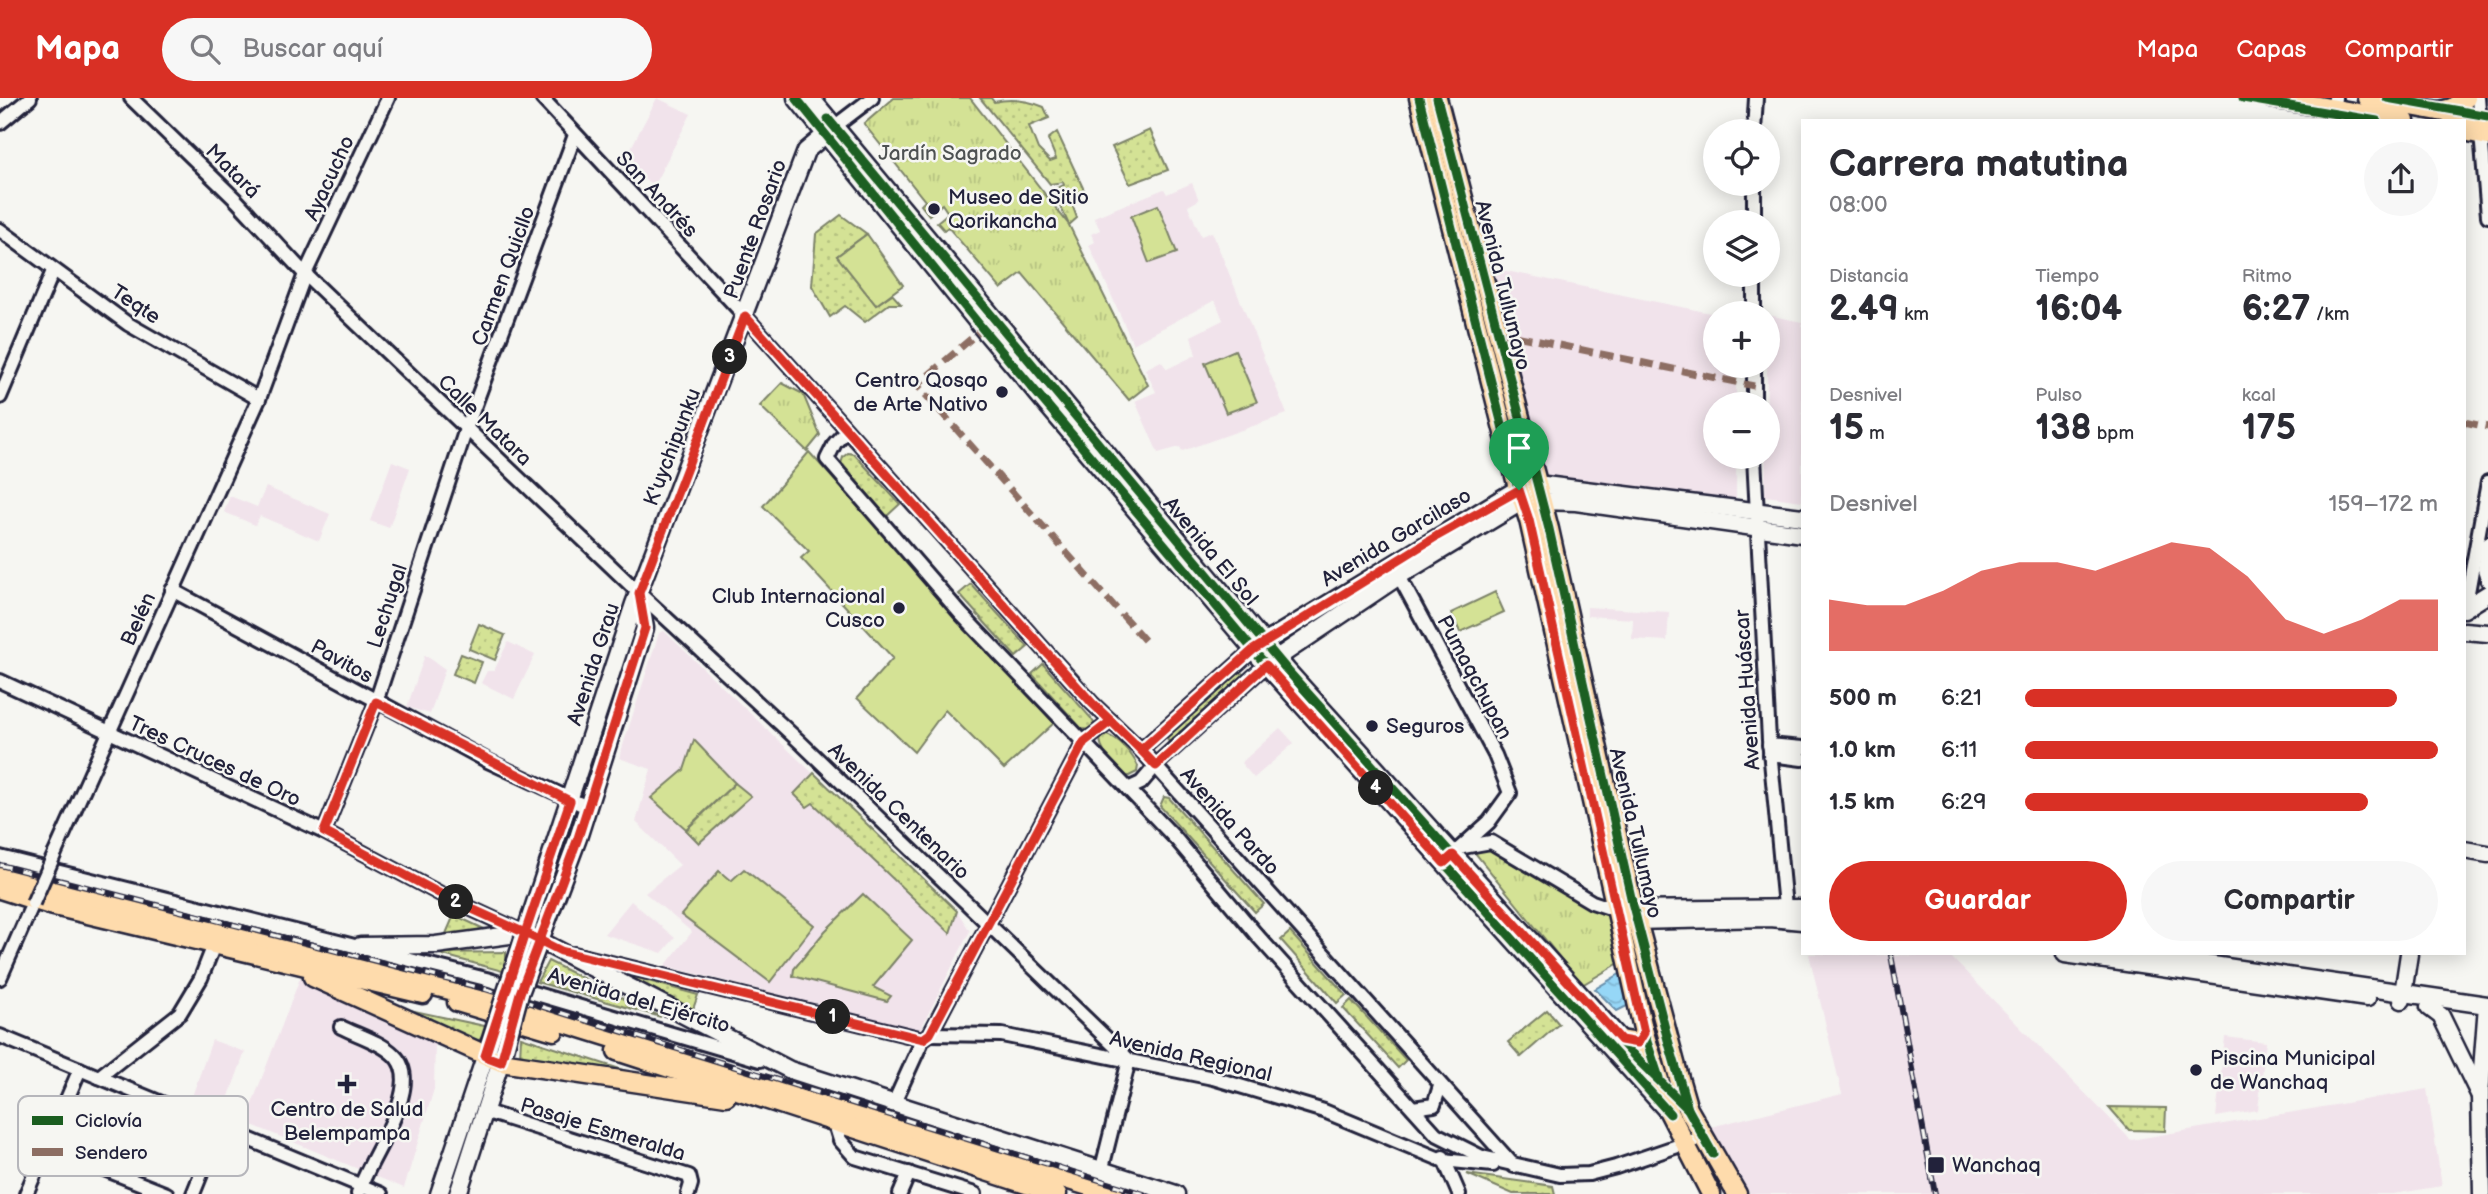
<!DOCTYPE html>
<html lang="es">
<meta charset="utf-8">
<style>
body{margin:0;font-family:"Balsamiq Sans",sans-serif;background:#f7f7f7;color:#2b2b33;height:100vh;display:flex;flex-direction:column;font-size:26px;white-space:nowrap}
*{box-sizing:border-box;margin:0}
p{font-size:23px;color:#7c7c81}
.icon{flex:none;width:38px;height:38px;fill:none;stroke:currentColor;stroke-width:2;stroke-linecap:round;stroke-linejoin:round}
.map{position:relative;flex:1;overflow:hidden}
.side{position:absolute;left:1801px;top:21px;width:665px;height:836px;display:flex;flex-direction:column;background:#fff;border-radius:0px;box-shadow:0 4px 18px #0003}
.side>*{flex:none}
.buttons{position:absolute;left:1703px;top:21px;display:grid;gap:14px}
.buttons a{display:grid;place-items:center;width:77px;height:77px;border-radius:50%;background:#fff;box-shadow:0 4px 18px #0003;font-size:35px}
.pin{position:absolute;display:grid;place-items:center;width:60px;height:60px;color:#fff;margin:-72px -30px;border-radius:50% 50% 50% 0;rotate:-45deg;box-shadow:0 0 7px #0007}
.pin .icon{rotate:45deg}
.km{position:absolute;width:35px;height:35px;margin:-18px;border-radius:50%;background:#222;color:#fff;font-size:19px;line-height:35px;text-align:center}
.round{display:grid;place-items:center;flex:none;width:74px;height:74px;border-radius:37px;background:#f7f7f7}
.head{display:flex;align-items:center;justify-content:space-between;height:119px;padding:0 28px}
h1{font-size:38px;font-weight:800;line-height:52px}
.figures{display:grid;grid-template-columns:repeat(3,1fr);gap:10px;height:119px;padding:7px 28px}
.figures div{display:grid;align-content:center}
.figures b{font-size:35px;font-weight:800}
.figures small{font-size:19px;font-weight:400}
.figures p{font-size:19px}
.chart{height:196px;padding:14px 28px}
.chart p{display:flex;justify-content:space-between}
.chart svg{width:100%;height:126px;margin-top:7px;fill:#d93025;opacity:.7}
.action{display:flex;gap:14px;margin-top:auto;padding:14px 28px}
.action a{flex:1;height:80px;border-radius:42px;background:#d93025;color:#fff;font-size:28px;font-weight:800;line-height:80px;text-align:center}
.action a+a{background:#f7f7f7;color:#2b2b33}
ul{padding:0 28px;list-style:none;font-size:23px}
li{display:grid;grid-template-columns:112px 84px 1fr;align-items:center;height:52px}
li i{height:18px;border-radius:9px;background:#d93025}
header{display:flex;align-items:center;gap:42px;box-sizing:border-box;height:98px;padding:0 35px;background:#d93025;color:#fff}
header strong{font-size:33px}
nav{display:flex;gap:38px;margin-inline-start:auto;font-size:24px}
.search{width:490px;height:63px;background:#f7f7f7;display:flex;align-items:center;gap:18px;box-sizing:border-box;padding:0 24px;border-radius:38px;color:#7c7c81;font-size:26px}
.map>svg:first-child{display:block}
.built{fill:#f1e3eb}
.grass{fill:url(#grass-dots);stroke:#7b8268;stroke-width:2}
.park{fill:url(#park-tufts);stroke:#7b8268;stroke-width:2}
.pitch{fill:#d4e295;stroke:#7b8268;stroke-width:2}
.water{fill:url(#water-waves);stroke:#688fac;stroke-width:2}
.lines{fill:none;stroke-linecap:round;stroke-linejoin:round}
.street-casing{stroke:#22223b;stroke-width:18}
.secondary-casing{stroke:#22223b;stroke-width:21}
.primary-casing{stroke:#22223b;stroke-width:23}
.street{stroke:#f6f6f2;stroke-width:12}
.secondary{stroke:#f6f6f2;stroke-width:16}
.primary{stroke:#fedbac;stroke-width:18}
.rail-casing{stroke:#22223b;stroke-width:6}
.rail{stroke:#f6f6f2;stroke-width:3.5;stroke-dasharray:10;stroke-linecap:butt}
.street-bridge-casing{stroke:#22223b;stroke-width:18;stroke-linecap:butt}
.secondary-bridge-casing{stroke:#22223b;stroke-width:21;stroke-linecap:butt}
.street-bridge{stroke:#f6f6f2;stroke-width:12}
.secondary-bridge{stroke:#f6f6f2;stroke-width:16}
.quiet{stroke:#8d6e63;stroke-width:7;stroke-dasharray:14 7;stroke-linecap:butt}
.cycleway-casing{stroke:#f6f6f2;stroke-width:13}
.cycleway{stroke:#1b5e20;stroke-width:9}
.route-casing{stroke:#fff;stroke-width:14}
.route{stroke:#d93025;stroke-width:9}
.poi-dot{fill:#22223b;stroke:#f6f6f2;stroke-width:2.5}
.labels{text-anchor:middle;stroke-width:5;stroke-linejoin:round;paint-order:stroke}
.park-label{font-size:21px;fill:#4e5252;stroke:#f6f6f2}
.street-label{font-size:21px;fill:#22223b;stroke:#f6f6f2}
.poi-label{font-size:21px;fill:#22223b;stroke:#f6f6f2;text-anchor:start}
.key{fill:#f6f6f2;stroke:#b6b6bb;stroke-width:2}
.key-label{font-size:19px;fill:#22223b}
</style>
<header>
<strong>Mapa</strong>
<div class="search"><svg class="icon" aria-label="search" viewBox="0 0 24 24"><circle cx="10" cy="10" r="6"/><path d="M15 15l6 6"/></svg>Buscar aquí</div>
<nav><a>Mapa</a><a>Capas</a><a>Compartir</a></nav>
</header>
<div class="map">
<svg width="2488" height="1096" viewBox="0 0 2488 1096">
<defs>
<pattern id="grass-dots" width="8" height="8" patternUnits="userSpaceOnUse" patternTransform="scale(1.75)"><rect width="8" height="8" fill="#d4e295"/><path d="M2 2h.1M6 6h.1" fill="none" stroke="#b6c281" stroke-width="1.8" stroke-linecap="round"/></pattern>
<pattern id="park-tufts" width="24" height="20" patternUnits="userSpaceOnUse" patternTransform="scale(1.75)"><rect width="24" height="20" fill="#d4e295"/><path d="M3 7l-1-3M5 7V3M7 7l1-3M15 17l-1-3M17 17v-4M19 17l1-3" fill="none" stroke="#b6c281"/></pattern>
<pattern id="water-waves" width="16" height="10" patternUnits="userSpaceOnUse" patternTransform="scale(1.75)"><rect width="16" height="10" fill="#96d7f7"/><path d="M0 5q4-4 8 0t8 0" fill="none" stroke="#81b8d5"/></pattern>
</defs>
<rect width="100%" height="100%" fill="#f6f6f2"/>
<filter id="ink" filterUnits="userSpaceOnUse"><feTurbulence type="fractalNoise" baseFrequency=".0143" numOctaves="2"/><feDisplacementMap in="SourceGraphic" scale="14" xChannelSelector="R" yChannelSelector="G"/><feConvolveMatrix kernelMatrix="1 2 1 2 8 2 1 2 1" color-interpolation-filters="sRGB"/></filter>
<g filter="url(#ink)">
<g class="built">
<polygon points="657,0 691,16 654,87 621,69"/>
<polygon points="1192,85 1199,102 1188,108 1201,138 1212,134 1287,316 1182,353 1180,349 1158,355 1135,303 1156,294 1145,271 1161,263 1167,271 1196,257 1191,238 1223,222 1215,202 1133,246 1089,147 1095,144 1091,136 1100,132 1094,119 1164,91 1167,96"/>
<polygon points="1487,169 1715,216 1715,268 1736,268 1736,306 1715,306 1715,359 1736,359 1736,402 1551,379 1540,374"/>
<polygon points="1768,217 1802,224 1802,403 1765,398"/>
<polygon points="392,363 410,370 389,430 370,423"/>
<polygon points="266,389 330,416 319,443 260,418 255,427 224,414 230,398 257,409"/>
<polygon points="1587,509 1669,514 1667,543 1632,541 1633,521 1587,518"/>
<polygon points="664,533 957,813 970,833 920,932 665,868 692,834 645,795 680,767 636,724 651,671 619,660 659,535"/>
<polygon points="508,544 535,557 514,601 481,585 487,573 494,573"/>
<polygon points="425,557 445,571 430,616 407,609"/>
<polygon points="1280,630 1294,645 1254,680 1241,665"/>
<polygon points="631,803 675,840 662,855 604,836"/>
<polygon points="1809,856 1950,858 2131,1042 2427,991 2442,1088 2393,1096 1750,1096 1711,1029 1842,996"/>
<polygon points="300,880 435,943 434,991 404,1090 245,1024"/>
<polygon points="2225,939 2266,944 2258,1012 2216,1019"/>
<polygon points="212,942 245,954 223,1015 190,1004"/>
</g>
<g class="grass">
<path d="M980 0H991L994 4C1011 0 1027 2 1044 9L1049 20 1029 28 1038 51 1050 63 1056 61 1048 41 1057 34 1084 92 1069 98 1077 120 1069 127 1053 92 1064 87 1063 84 1050 86Z"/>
<polygon points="1150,32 1168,72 1130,86 1112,49"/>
<polygon points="841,117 867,136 837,158 876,207 892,196 901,206 889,206 865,224 845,208 830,219 812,188 816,136"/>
<polygon points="848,355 854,356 900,406 887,418 841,366 843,359"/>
<polygon points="971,486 1028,549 1016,559 959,496"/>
<polygon points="479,526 505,537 495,562 469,551"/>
<polygon points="635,531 639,533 588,686 584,685"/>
<polygon points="461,556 482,564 474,585 453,576"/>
<polygon points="1043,566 1090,619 1094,625 1091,632 1082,631 1032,576"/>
<polygon points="1240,573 1247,581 1172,647 1165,639"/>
<polygon points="814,675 957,813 950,835 813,705 807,709 794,696"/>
<polygon points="735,685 751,698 699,745 686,732"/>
<polygon points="1164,699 1169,700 1264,806 1255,814 1160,708"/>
<polygon points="454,817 495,836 445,838"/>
<polygon points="1290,834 1346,897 1337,905 1281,842"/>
<polygon points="506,854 506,874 436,855"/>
<polygon points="548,863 661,919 537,884"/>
<polygon points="627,877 698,897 693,911"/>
<polygon points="1351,902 1406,962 1398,970 1343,910"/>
<polygon points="391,908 489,929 476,947"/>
<polygon points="1547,912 1559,926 1521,959 1508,944"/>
<polygon points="521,939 660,984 520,960"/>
<polygon points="2109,1009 2166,1010 2165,1033 2129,1032"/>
<polygon points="1467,1076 1553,1088 1555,1096 1513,1096"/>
</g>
<g class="park">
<polygon points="894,0 970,0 1069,127 1148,287 1129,302 1022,175 1001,191 948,129 944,132 937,124 948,115 942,106 929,117 921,107 925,103 864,26"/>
<polygon points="782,285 803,296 820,337 807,353 760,308"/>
<path d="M1107 637C1120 642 1132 656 1138 668L1137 674 1127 679C1114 671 1100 654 1100 639Z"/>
<polygon points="1487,747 1614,821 1624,862 1582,887 1471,750"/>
</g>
<g class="pitch">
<polygon points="1158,107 1177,155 1149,165 1131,118"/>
<polygon points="867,136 903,187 876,207 837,158"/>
<polygon points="1235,252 1257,304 1226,315 1205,265"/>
<polygon points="809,354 1054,625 1004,671 945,612 914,654 857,600 893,560 801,460 809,453 763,408"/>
<polygon points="1495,494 1504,514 1460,534 1451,515"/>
<polygon points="694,642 735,685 686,731 651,700 684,672"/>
<polygon points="744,771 814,827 770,884 681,817 719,773 731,783"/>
<polygon points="863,796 912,842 873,889 891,898 887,903 793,878 794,871 825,833"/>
</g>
<polygon class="water" points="1623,874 1631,906 1617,913 1595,891"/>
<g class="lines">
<g class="street-casing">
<g id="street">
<polyline points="131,0 237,103 305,176 639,495 800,644 1129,962 1099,1082 1096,1091 1090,1090"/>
<polyline points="542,0 745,218 1092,605 1141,652 1514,1068"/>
<polyline points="2478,0 2488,118"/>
<polyline points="2331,23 2335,0"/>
<polyline points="0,25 30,0"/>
<polyline points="834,29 872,0"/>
<polyline points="1754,33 1756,0"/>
<polyline points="1754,86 1754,124"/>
<polyline points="0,132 128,226 259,301"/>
<polyline points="1754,177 1754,215"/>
<polyline points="0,299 53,173"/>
<polyline points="1754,306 1754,268"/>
<polyline points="846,333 835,345 827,361 961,516 1176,741 1255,835 1436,1036 1482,1059 1560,1077 1589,1076 1616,1069 1704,1039"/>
<polyline points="1754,359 1769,642 1786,819"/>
<polyline points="2488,445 2484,471 2488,483"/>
<polyline points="1399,478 1495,657 1510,695 1489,724 1448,761"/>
<polyline points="172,492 488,663 587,709"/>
<polyline points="2465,511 2488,384"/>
<polyline points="0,583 324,734 450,801 524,835"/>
<polyline points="1769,647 1802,650"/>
<polyline points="1141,652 1253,552"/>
<polyline points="1770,657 1802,661"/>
<polyline points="1128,691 1141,685 1159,664 1266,567"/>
<polyline points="324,734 376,604 466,331 575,37"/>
<polyline points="1463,749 1491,744 1592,804 1616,812"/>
<polyline points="55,755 259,301 305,176 388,0"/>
<polyline points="0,759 486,881 760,962"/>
<polyline points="574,856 923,941"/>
<polyline points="0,880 33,805"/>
<path d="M341 929C357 937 381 944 394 957 427 988 368 1059 358 1096"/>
<polyline points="930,936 1002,937 1213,980 1324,1013 1442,1062 1493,1067"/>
<polyline points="0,938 381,1096"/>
<polyline points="99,979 180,915 201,880 214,847"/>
<polyline points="893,1007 923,941 930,936 1084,644 1111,623"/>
<polyline points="1413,1010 1434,1007 1440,988"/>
<polyline points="487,1014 689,1078 691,1086 688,1096"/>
<polyline points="835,1026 840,1042 855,1059 975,1096"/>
<polyline points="46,1048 167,1096"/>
<polyline points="1443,1059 1459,1096"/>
<polyline points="26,1096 80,971"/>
<polyline points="193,1096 220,1029"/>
<polyline points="900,1096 909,1075"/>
</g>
</g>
<g class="secondary-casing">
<g id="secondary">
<polyline points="796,0 982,230 1266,567 1670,1016"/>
<polyline points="811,0 1287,572 1661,986"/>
<polyline points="2464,511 2488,496"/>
<polyline points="2464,533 2488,535"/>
<polyline points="1255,550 1514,393 1545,387 1802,419"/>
<polyline points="1268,566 1399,478 1518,406 1535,403 1576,404 1802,436"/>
<polyline points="2464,752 2488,756"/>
<polyline points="1623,812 1802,810"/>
<polyline points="1627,819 1633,823 1769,820 1802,823"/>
<polyline points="524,838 634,506 806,53 832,31"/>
<polyline points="539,845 578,740 645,530 639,495"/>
<polyline points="360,848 436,847 525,835 790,972 1176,1096"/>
<polyline points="2065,856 2367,900"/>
<polyline points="2137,856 2487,907 2480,998 2482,1096"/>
<polyline points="2402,902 2409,856"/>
<polyline points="2429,909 2441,918 2479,996"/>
<polyline points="439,1096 489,947"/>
<polyline points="458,1096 504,953"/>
</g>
</g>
<g class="primary-casing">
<g id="primary">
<polyline points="1419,0 1517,386 1529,422 1644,935 1670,1016 1711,1096"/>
<polyline points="1437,0 1549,431 1632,804 1679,980 1688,1011 1737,1096"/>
<polyline points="2271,0 2405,23"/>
<polyline points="2367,0 2488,22"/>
<polyline points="2440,13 2452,10 2466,0"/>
<polyline points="2464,33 2488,38"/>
<polyline points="0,777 497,904 1114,1096"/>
<polyline points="0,791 50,807 423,896"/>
<polyline points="313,879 501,964 726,998"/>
<polyline points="457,904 554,933"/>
<polyline points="1621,942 1638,945 1644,935"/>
<polyline points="617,953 1057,1096"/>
</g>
</g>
<use href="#street" class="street"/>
<use href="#secondary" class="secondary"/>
<use href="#primary" class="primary"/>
<g class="rail-casing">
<g id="rail">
<polyline points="0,767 485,891 1144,1096"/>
<polyline points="1891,857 1935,1096"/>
</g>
</g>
<use href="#rail" class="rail"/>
<g class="street-bridge-casing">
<polyline id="street-bridge" points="33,805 55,755"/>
</g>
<g class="secondary-bridge-casing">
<g id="secondary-bridge">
<polyline points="489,947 524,838"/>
<polyline points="505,951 520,895 539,845"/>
</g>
</g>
<use href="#street-bridge" class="street-bridge"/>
<use href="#secondary-bridge" class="secondary-bridge"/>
<g class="quiet">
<polyline points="987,227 917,287 1148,546"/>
<polyline points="1497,234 1754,288"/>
<polyline points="2464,324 2488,329"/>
</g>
<g class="cycleway-casing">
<g id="cycleway">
<polyline points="796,0 982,230 1266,567 1670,1016"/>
<polyline points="1419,0 1517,386"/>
<polyline points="1437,0 1549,431 1632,804 1668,942 1688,1011 1713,1056"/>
<polyline points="2243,0 2377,23"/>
<polyline points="2387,0 2488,18"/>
<polyline points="828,21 1287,572 1497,807"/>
<polyline points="1518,388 1529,422 1644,935 1659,980"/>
<polyline points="1525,838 1637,961 1688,1011"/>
</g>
</g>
<use href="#cycleway" class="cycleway"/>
</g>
</g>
<g class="lines" filter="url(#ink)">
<g class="route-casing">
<path id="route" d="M1519 392 1437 438 1253 552 1141 652 1111 623 1084 644 930 936 923 941 561 853 525 835 570 703 376 604 324 734 450 801 525 835 485 958 501 964 520 895 539 845 540 842 578 740 645 530 639 495 745 218 1092 605C1114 626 1136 646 1156 668L1266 567 1444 765 1453 757 1621 942 1638 945 1644 935 1529 422 1519 392"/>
</g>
<use href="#route" class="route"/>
</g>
<g class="poi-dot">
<circle cx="934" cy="111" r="7"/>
<circle cx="1002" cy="294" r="7"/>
<circle cx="899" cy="510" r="7"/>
<circle cx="1372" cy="628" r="7"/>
<circle cx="2196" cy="972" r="7"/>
<path d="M343.5 975.5h7v7h7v7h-7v7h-7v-7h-7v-7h7z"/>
<rect x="1927" y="1058" width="18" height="18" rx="3.5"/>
</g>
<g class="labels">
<g class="park-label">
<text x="950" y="62">Jardín Sagrado</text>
</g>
<g class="street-label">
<text transform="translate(233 73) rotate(45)" y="7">Matará</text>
<text transform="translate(329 80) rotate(-65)" y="7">Ayacucho</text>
<text transform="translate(657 96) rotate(47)" y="7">San Andrés</text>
<text transform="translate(755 131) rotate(-70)" y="7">Puente Rosario</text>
<text transform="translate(503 178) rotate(-70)" y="7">Carmen Quicllo</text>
<text transform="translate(1503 187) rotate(76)" y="7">Avenida Tullumayo</text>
<text transform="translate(136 206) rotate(33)" y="7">Teqte</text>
<text transform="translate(485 322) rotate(44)" y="7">Calle Matara</text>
<text transform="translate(672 349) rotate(-69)" y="7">K'uychipunku</text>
<text transform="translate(1396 439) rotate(-31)" y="7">Avenida Garcilaso</text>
<text transform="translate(1211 453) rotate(50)" y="7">Avenida El Sol</text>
<text transform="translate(387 508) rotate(-72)" y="7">Lechugal</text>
<text transform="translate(138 521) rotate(-66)" y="7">Belén</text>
<text transform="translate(342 563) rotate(29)" y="7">Pavitos</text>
<text transform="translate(593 566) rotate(-72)" y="7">Avenida Grau</text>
<text transform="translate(1475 579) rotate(62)" y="7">Pumaqchupan</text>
<text transform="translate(1747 592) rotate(-94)" y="7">Avenida Huáscar</text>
<text transform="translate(215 663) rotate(25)" y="7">Tres Cruces de Oro</text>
<text transform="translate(899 713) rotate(44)" y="7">Avenida Centenario</text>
<text transform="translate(1230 723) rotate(48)" y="7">Avenida Pardo</text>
<text transform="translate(1636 735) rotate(77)" y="7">Avenida Tullumayo</text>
<text transform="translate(639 902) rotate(16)" y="7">Avenida del Ejército</text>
<text transform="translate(1191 958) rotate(13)" y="7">Avenida Regional</text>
<text transform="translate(603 1031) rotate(17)" y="7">Pasaje Esmeralda</text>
</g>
<g class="poi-label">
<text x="948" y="106">Museo de Sitio<tspan x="948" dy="24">Qorikancha</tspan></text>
<text x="988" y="289" text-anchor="end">Centro Qosqo<tspan x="988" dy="24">de Arte Nativo</tspan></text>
<text x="885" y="505" text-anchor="end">Club Internacional<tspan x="885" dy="24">Cusco</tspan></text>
<text x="1386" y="635">Seguros</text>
<text x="2210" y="967">Piscina Municipal<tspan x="2210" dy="24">de Wanchaq</tspan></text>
<text x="347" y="1018" text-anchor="middle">Centro de Salud<tspan x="347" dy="24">Belempampa</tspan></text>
<text x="1952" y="1074">Wanchaq</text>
</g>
</g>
<rect x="18" y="998" width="230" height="80" rx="10" class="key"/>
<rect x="32" y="1018" width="31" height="9" fill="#1b5e20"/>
<rect x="32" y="1050" width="31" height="8" fill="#8d6e63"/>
<g class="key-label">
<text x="75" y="1029">Ciclovía</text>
<text x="75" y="1061">Sendero</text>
</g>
</svg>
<div class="buttons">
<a><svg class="icon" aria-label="locate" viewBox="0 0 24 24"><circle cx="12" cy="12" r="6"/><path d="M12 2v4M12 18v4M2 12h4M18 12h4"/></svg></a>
<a><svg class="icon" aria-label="layers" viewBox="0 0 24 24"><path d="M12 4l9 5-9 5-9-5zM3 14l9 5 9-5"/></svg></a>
<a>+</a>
<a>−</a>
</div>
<div class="pin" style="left:1519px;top:392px;background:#1e9e55"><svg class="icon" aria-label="arrive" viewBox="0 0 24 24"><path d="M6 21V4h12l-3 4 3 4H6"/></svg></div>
<b class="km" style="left:833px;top:919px">1</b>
<b class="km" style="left:456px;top:804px">2</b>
<b class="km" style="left:730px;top:259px">3</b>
<b class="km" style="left:1376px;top:690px">4</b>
<section class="side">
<div class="head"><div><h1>Carrera matutina</h1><p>08:00</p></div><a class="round"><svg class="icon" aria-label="share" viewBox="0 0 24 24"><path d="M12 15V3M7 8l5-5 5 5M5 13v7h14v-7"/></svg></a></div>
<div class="figures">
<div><p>Distancia</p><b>2.49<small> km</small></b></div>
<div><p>Tiempo</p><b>16:04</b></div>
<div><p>Ritmo</p><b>6:27<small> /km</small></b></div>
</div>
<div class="figures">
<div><p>Desnivel</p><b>15<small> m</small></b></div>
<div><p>Pulso</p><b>138<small> bpm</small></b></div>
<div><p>kcal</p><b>175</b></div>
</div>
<div class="chart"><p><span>Desnivel</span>159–172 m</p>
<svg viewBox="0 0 160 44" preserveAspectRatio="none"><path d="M0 44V26L10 28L20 28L30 23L40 16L50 13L60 13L70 16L80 11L90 6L100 8L110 18L120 33L130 38L140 33L150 26L160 26V44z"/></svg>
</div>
<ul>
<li><b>500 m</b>6:21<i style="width:90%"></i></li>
<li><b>1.0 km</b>6:11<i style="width:100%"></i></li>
<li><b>1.5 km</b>6:29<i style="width:83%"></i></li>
</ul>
<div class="action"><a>Guardar</a><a>Compartir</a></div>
</section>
</div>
